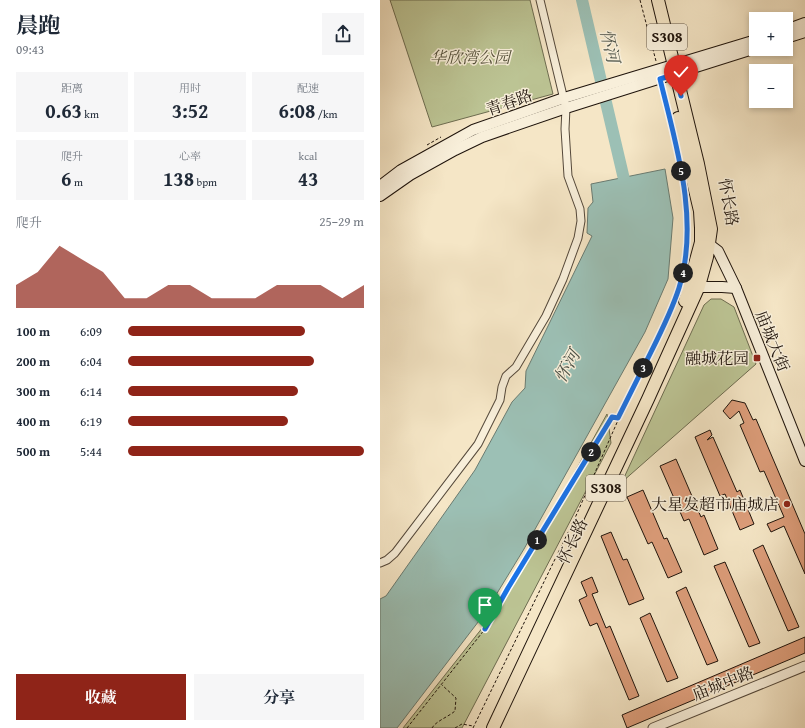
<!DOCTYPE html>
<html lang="zh">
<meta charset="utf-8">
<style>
body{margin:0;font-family:"Gentium Book Plus","Noto Serif SC",serif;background:#f6f6f7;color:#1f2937;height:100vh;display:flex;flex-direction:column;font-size:15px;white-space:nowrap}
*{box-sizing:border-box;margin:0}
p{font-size:13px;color:#747a83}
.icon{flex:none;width:22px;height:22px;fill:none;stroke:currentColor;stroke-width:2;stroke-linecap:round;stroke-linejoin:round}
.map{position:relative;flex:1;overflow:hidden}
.panel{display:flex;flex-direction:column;background:#fff;width:380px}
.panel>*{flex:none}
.controls{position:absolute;left:369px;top:12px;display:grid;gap:8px}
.controls a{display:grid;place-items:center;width:44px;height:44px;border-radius:0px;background:#fff;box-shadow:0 2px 6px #0003;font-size:20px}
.pin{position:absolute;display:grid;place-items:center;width:34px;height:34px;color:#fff;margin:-41px -17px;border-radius:50% 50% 50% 0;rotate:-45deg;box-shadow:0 0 4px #0007}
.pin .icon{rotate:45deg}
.km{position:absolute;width:20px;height:20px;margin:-10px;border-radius:50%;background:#222;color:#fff;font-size:11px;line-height:20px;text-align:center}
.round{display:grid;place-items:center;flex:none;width:42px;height:42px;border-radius:0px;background:#f6f6f7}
.summary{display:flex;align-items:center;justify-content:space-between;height:68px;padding:0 16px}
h1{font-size:22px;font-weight:700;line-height:30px}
.figures{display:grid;grid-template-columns:repeat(3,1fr);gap:6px;height:68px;padding:4px 16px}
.figures div{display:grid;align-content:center;border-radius:0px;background:#f6f6f7;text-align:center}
.figures b{font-size:20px;font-weight:700}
.figures small{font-size:11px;font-weight:400}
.figures p{font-size:11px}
.chart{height:112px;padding:8px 16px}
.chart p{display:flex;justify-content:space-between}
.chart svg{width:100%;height:72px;margin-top:4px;fill:#8f2418;opacity:.7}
.button{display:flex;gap:8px;margin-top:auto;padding:8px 16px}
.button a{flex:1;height:46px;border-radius:0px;background:#8f2418;color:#fff;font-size:16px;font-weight:700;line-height:46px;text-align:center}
.button a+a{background:#f6f6f7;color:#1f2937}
ul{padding:0 16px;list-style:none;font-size:13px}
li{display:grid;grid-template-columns:64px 48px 1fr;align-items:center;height:30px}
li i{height:10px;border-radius:5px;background:#8f2418}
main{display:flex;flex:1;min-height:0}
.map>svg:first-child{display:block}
.green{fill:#bcc494;stroke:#6d6c50}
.water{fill:#9cc0b5;stroke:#6a7b71}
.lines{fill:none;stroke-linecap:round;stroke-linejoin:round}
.river{stroke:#9cc0b5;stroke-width:12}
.building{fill:#dd9d7a;stroke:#1e130b}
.minor-casing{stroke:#54483a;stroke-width:9}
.tertiary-casing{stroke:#54483a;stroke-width:11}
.secondary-casing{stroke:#1e130b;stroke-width:12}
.primary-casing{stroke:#1e130b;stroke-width:14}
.path{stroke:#1e130b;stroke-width:1;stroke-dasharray:3 2;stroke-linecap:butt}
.minor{stroke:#f8efda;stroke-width:7}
.tertiary{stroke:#f8efda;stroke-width:9}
.secondary{stroke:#f8efda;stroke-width:10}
.primary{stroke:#f5e6c6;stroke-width:12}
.route-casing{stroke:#fff;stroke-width:8}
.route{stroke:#1a73e8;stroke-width:5}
.poi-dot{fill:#8f2418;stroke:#f8efda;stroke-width:1.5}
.labels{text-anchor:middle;stroke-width:3;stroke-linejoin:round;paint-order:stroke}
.shield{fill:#f8efda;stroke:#5f5549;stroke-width:1}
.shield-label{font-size:15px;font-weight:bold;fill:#1e130b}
.park-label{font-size:16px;font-style:italic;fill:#55513b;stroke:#f8efda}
.street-label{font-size:16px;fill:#1e130b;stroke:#f8efda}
.poi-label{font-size:16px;fill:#1e130b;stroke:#f8efda;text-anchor:end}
.water-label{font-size:17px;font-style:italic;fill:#4a5046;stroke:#f8efda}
</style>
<main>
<section class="panel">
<div class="summary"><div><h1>晨跑</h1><p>09:43</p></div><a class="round"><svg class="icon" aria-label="share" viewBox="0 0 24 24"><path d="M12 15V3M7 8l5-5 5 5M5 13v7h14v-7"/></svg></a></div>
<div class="figures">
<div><p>距离</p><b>0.63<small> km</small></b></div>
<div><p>用时</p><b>3:52</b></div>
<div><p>配速</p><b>6:08<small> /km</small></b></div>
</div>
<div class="figures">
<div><p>爬升</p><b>6<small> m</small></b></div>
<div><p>心率</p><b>138<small> bpm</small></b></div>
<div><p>kcal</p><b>43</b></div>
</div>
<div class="chart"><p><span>爬升</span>25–29 m</p>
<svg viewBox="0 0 160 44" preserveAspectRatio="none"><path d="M0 44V30L10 22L20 6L30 14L40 22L50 38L60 38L70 30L80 30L90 38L100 38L110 38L120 30L130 30L140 30L150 38L160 30V44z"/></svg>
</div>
<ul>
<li><b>100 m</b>6:09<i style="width:75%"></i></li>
<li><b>200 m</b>6:04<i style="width:79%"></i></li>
<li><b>300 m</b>6:14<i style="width:72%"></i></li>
<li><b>400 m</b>6:19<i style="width:68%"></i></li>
<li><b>500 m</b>5:44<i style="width:100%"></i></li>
</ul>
<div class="button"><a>收藏</a><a>分享</a></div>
</section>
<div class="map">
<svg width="425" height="728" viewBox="0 0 425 728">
<rect width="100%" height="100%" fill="#f5e6c6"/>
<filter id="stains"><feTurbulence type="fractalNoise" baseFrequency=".005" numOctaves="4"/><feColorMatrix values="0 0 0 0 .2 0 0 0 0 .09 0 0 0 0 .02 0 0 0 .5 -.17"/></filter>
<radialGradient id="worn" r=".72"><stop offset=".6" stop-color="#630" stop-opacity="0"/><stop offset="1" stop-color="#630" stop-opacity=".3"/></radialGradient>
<g class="green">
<polygon points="10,0 150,0 173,94 52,127"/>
<polygon points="331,299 341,299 354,307 376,364 242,482 324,305"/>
<polygon points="227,414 231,443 82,728 23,728 122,603"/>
</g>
<polygon class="water" points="285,169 293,218 288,279 265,332 144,549 105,613 17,728 0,728 0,599 6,596 95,470 132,402 145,388 146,371 212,236 207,233 208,208 213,202 211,184"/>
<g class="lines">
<polyline class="river" points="202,0 247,192"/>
</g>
<g class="building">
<polygon points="352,400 365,403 373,420 376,419 425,534 425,574 404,526 391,532 387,524 404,517 384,471 380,472 360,425 364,423 359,411 350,419 343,411"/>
<polygon points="330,430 332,435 327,440 333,437 357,492 360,490 374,524 360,530 345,494 340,496 315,437"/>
<polygon points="296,459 321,517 324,515 338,549 324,555 309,519 304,521 280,466"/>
<polygon points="263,490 284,539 287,538 302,572 288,578 272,542 268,544 247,497"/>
<polygon points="231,532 243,560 247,559 264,599 249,605 221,536"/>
<polygon points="383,545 419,627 408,631 373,550"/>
<polygon points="345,562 380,643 369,647 334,566"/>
<polygon points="212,577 218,592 212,594 226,628 230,626 259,696 249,700 217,623 210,626 199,600 207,596 201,582"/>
<polygon points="306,587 338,661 327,665 296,592"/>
<polygon points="270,613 298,678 287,682 260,618"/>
<polygon points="425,637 425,653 247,728 242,715"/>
</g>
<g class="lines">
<g class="minor-casing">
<polyline id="minor" points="0,563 7,560 15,553 98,444 120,400 122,387 126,376 136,367 166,316 183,279 198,238 201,221 200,209 188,176 185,129 186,108 160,0"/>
</g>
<g class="tertiary-casing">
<polyline id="tertiary" points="273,728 425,666"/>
</g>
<g class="secondary-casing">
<g id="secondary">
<polyline points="406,30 425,23"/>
<polyline points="406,38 425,32"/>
<polyline points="0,186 21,170 93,130 184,98 376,40"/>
<polyline points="0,196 30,175 75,150 102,137 186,108 376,48"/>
<polyline points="324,243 330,245 338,251 356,288 425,461"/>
<polyline points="312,287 342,287 356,288"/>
</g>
</g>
<g class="primary-casing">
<g id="primary">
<polyline points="298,118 320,211 321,228 321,242 305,301"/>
<polyline points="113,728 268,399 319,286 327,257 331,229 318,164 278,0"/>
</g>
</g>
<g class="path">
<polyline points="260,0 276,61"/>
<polyline points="381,55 399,49"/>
<polyline points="307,79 316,77"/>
<polyline points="282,86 290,114"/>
<polyline points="47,145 61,137"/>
<path d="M303 182C308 212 307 234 305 264"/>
<polyline points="27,728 105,629 128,588 232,417 238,418"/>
<path d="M52 728C56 721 68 717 75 711L76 698 62 685"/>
<polyline points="75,728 82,724 93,726"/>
<polyline points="93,728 195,518 239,418 284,327 295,298"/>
</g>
<use href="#minor" class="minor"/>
<use href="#tertiary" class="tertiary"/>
<use href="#secondary" class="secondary"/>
<use href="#primary" class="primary"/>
</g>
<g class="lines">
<g class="route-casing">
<path id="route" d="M105 629 128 588 232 417 238 418C249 396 260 374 271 352 281 332 292 310 299 288 320 220 296 145 280 79L296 74 301 96"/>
</g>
<use href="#route" class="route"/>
</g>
<g class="poi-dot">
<rect x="373" y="354" width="8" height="8" rx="2"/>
<circle cx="407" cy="504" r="4"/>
</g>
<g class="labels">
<g class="shield">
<rect x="267" y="24" width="40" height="26" rx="3"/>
<rect x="206" y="475" width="40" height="26" rx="3"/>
</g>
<g class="shield-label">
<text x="287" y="42">S308</text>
<text x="226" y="493">S308</text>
</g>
<g class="park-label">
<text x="90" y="63">华欣湾公园</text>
</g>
<g class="street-label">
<text transform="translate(129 102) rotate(-20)" y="6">青春路</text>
<text transform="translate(349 202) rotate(80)" y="6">怀长路</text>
<text transform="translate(393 341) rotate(68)" y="6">庙城大街</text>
<text transform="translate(192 541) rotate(-65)" y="6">怀长路</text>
<text transform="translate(343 683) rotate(-22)" y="6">庙城中路</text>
</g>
<g class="poi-label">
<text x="369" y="364">融城花园</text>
<text x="399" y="510">大星发超市庙城店</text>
</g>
<g class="water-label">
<text transform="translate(230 46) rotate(77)" y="6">怀河</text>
<text transform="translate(187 366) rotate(-61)" y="6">怀河</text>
</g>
</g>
<rect width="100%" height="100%" filter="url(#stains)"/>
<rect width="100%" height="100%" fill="url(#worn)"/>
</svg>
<div class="controls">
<a>+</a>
<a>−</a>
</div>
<div class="pin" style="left:105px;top:629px;background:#1e9e55"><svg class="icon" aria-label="arrive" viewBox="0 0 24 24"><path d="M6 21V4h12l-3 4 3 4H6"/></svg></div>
<div class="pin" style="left:301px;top:96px;background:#d93025"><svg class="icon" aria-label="check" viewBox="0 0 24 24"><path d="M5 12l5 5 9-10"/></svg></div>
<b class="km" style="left:157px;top:540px">1</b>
<b class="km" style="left:211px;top:452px">2</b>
<b class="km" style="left:263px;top:368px">3</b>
<b class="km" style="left:303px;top:273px">4</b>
<b class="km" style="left:301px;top:171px">5</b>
</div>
</main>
